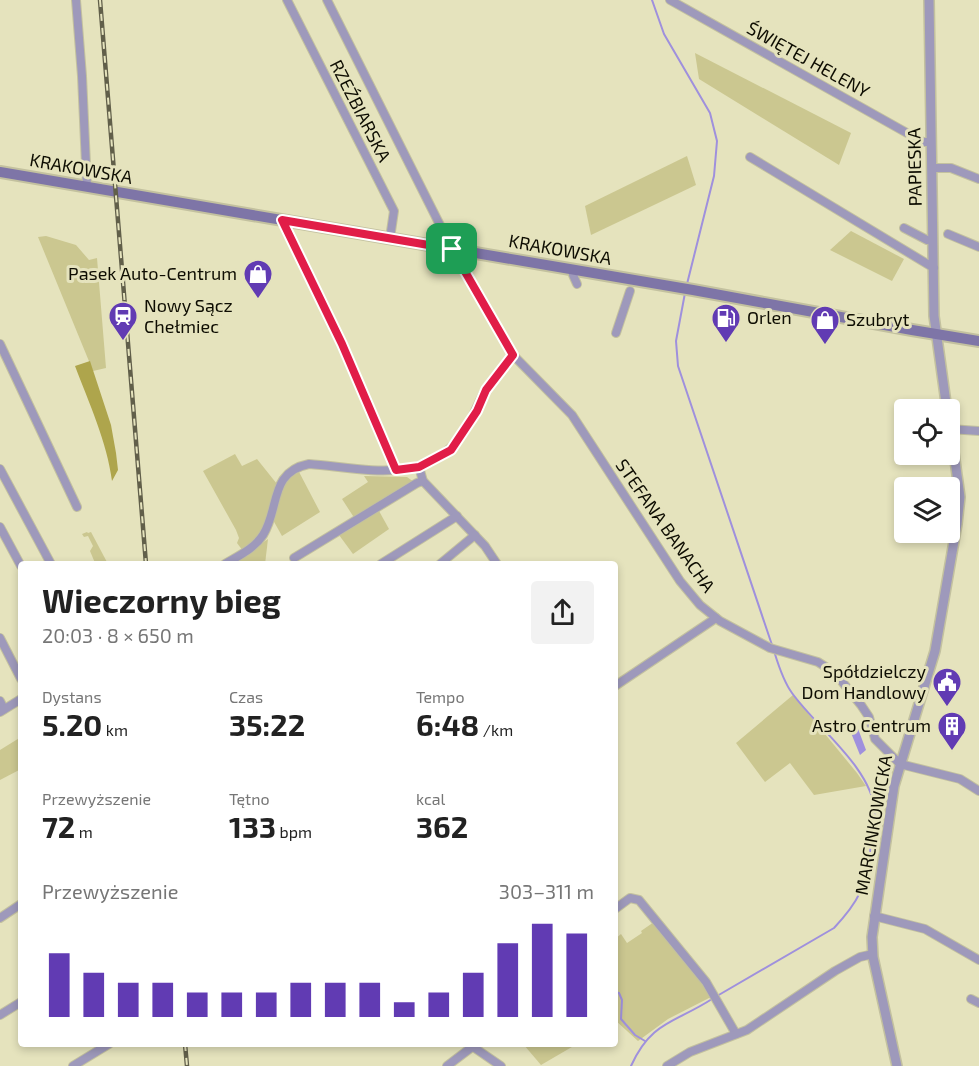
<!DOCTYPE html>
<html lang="pl">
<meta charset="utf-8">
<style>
body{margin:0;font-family:"Exo 2",sans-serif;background:#f2f2f2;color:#222;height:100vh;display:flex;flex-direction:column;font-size:22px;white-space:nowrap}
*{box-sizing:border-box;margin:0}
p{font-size:20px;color:#767676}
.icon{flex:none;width:33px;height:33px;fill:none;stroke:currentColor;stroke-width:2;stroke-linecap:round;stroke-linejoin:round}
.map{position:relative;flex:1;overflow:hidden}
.drawer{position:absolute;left:18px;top:561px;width:600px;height:486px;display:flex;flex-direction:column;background:#fff;border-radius:6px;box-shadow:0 3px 9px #0003}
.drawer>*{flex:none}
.fabs{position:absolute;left:894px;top:399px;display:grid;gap:12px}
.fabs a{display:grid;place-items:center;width:66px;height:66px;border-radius:6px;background:#fff;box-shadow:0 3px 9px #0003;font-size:30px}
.pin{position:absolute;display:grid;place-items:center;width:51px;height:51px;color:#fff;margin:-26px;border-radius:12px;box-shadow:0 3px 9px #0006}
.round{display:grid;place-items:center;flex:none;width:63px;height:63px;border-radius:6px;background:#f2f2f2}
.overview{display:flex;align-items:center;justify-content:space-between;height:102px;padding:0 24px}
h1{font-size:33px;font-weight:700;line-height:45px}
.metrics{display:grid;grid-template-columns:repeat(3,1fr);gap:9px;height:102px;padding:6px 24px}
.metrics div{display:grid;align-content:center}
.metrics b{font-size:30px;font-weight:700}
.metrics small{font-size:16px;font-weight:400}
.metrics p{font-size:16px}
.chart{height:168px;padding:12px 24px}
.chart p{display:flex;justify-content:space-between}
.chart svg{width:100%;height:108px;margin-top:6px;stroke:#613bb3;stroke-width:6}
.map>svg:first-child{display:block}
.green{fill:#cbc790}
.forest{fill:#aea54c}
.water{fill:#9f90dd}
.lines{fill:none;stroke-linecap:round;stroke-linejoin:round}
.stream{stroke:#9f90dd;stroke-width:2}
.minor-casing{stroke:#c3c19f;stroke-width:10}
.tertiary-casing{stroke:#c3c19f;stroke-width:12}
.secondary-casing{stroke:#c3c19f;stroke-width:14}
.minor{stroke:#9e99bb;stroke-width:8}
.tertiary{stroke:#9e99bb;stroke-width:9}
.secondary{stroke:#7e75a7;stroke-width:10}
.rail-casing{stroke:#615f4a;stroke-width:4.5}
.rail{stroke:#e5e3bd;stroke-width:2;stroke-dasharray:7;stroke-linecap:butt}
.route-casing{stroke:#fff;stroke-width:12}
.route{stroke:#e11d48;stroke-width:8}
.labels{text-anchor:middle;stroke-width:6;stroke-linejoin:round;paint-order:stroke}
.street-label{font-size:18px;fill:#0e0d02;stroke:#e5e3bd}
.poi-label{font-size:18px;fill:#0e0d02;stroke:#e5e3bd;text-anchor:end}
</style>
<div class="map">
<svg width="979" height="1066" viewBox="0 0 979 1066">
<rect width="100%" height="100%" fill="#e5e3bd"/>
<g class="green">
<polygon points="695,53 851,133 839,165 699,79"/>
<polygon points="687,156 696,185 591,235 585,206"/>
<polygon points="851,231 904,259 892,281 830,250"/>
<polygon points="46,236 76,245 89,260 97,258 106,368 93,371 38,237"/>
<polygon points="235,454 242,466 257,459 277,484 261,533 243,551 237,543 239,538 236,530 203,471"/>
<path d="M298 470 320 512 282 536 273 520C279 499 280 485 298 470Z"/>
<polygon points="364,476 407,477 414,482 355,519 342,499 368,482"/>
<polygon points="379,511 389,529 353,554 339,535"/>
<polygon points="87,532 88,533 91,532 108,564 94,564 95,563 90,551 93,546 88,536 84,537 82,534"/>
<polygon points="268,539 265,564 233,564"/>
<polygon points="793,695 857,773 866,786 814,795 790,763 765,782 736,743"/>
<polygon points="21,737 21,769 0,780 0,750"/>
<polygon points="654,922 695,969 711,997 668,1019 638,1041 615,1020 615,939 621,934 627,943 642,933 641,931"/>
<polygon points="528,1044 577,1044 541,1065 524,1045"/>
</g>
<path class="forest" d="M90 361 111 425 116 453 118 470 112 481C107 442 89 403 75 366Z"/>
<polygon class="water" points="857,726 866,750 860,755 849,728"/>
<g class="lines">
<g class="stream">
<polyline points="652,0 664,34 710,113 717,141 714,176 687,284"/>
<polyline points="685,293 676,341 678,366 772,645"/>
<polyline points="615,992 619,993 622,1000 621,1019 635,1035 645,1041"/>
<path d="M717 996 834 928C860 900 864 889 870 852 872 838 876 824 875 811 871 767 817 728 792 693 783 681 778 664 774 651"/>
<path d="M631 1066C651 1021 675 1023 712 999"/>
</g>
<g class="minor-casing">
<g id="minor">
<polyline points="76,0 82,76 87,187"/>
<polyline points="287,0 394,211 390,238"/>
<polyline points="327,0 452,249 513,355 572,415 680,581 700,605 720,621 770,648 818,662 835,673 861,705 869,717 875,739 900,764 960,779 979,791"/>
<polyline points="670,0 923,142 931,142"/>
<polyline points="750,157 934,268"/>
<polyline points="932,168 951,168 979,179"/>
<polyline points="282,220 342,344 396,470"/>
<polyline points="904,228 927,240"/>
<polyline points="948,234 979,247"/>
<polyline points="573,275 577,284"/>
<polyline points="616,333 630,291"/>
<polyline points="0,344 77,507"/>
<polyline points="950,429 979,431"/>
<polyline points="419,467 423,481 485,546 497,564"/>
<polyline points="0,469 51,564"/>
<polyline points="0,527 21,566"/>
<polyline points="294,558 417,483 423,481"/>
<path d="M225 564C238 556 254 549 263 535 280 508 269 472 309 464 363 468 427 487 463 433 473 419 478 402 487 388 495 377 505 366 513 355"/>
<polyline points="381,564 457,516"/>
<polyline points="440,564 475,535"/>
<polyline points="0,638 21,679"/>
<polyline points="615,686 716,618"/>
<polyline points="0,701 4,709"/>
<polyline points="0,712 21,699"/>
<polyline points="615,909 630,898 639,900 706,982 736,1034"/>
<polyline points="874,916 925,929 979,960"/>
<polyline points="0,918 21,904"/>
<polyline points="971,999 979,1003"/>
<polyline points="0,1015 21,1002"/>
<polyline points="469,1044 501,1066"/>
<polyline points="73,1066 109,1044"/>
<polyline points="447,1066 472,1047"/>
<polyline points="667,1066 690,1052 747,1030 835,971 860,957 873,954"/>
</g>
</g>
<g class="tertiary-casing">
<g id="tertiary">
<polyline points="929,0 934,316 947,410"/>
<polyline points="897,1066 873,957 872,937 894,786 935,651 957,524 960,497 950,423"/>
</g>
</g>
<g class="secondary-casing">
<polyline id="secondary" points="0,172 693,290 912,330 979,341"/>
</g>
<use href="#minor" class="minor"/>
<use href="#tertiary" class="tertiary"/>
<use href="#secondary" class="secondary"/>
<g class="rail-casing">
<g id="rail">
<polyline points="100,0 146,564"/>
<polyline points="185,1044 187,1066"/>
</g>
</g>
<use href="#rail" class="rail"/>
</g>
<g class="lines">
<g class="route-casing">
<polygon id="route" points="282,220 452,249 513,355 486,390 477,411 451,450 419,467 396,470 342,344"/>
</g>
<use href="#route" class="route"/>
</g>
<defs>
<g id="shop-pin" transform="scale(1.5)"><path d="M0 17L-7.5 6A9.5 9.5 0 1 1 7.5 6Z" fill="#613bb3" stroke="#e5e3bd"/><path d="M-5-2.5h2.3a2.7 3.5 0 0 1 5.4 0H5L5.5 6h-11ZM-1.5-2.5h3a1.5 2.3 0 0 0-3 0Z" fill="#fff"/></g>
<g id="station-pin" transform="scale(1.5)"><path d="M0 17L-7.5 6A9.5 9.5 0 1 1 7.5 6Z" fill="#613bb3" stroke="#e5e3bd"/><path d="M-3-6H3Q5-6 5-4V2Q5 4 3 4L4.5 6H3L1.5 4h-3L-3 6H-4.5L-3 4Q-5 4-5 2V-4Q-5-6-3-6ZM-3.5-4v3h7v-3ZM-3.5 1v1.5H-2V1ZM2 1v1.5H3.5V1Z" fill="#fff"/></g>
<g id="fuel-pin" transform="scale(1.5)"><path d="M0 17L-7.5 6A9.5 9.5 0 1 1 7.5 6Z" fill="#613bb3" stroke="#e5e3bd"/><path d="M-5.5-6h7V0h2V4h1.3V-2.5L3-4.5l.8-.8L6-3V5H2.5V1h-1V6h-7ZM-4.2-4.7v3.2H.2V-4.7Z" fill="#fff"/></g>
<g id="civic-pin" transform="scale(1.5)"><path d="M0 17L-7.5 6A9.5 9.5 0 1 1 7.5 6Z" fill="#613bb3" stroke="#e5e3bd"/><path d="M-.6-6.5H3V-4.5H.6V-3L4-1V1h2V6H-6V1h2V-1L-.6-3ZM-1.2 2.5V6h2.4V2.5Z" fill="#fff"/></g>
<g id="building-pin" transform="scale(1.5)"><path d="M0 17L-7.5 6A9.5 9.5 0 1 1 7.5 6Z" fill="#613bb3" stroke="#e5e3bd"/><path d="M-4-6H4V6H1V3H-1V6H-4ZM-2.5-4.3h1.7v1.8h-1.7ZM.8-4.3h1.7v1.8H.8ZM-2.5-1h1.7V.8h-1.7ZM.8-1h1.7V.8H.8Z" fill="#fff"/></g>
</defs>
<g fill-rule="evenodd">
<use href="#shop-pin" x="258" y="274"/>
<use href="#station-pin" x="123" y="316"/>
<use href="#fuel-pin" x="726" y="318"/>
<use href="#shop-pin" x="825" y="320"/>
<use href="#civic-pin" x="947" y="682"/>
<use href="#building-pin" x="952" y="726"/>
</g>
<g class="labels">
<g class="street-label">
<text transform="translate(808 60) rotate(29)" y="6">ŚWIĘTEJ HELENY</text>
<text transform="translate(360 111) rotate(63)" y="6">RZEŹBIARSKA</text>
<text transform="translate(915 167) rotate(-91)" y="6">PAPIESKA</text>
<text transform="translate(81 169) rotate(10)" y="6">KRAKOWSKA</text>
<text transform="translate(560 250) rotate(10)" y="6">KRAKOWSKA</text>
<text transform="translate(665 526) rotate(55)" y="6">STEFANA BANACHA</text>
<text transform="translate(874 825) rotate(-80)" y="6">MARCINKOWICKA</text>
</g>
<g class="poi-label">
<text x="237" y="280">Pasek Auto-Centrum</text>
<text x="144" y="312" text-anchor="start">Nowy Sącz<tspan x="144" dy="21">Chełmiec</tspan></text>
<text x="747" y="324" text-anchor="start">Orlen</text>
<text x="846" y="326" text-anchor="start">Szubryt</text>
<text x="926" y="678">Spółdzielczy<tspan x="926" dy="21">Dom Handlowy</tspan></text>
<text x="931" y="732">Astro Centrum</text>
</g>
</g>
</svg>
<div class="fabs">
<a><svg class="icon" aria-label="locate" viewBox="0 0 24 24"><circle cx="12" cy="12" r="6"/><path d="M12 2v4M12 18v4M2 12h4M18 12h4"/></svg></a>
<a><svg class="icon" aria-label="layers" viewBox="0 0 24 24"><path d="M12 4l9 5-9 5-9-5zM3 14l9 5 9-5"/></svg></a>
</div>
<div class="pin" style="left:452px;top:249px;background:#1e9e55"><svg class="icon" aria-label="arrive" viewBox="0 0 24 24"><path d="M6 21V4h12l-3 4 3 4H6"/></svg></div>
<section class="drawer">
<div class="overview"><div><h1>Wieczorny bieg</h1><p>20:03 · 8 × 650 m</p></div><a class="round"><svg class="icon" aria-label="share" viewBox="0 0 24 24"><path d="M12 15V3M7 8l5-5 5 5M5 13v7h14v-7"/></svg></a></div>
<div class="metrics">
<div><p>Dystans</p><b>5.20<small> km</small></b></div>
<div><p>Czas</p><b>35:22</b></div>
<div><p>Tempo</p><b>6:48<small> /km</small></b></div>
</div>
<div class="metrics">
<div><p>Przewyższenie</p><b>72<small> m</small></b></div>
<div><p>Tętno</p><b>133<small> bpm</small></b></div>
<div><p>kcal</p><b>362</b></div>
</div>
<div class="chart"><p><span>Przewyższenie</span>303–311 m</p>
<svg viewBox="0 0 160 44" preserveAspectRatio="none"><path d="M5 44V18M15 44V26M25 44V30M35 44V30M45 44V34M55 44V34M65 44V34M75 44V30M85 44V30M95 44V30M105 44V38M115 44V34M125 44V26M135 44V14M145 44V6M155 44V10"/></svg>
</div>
</section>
</div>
